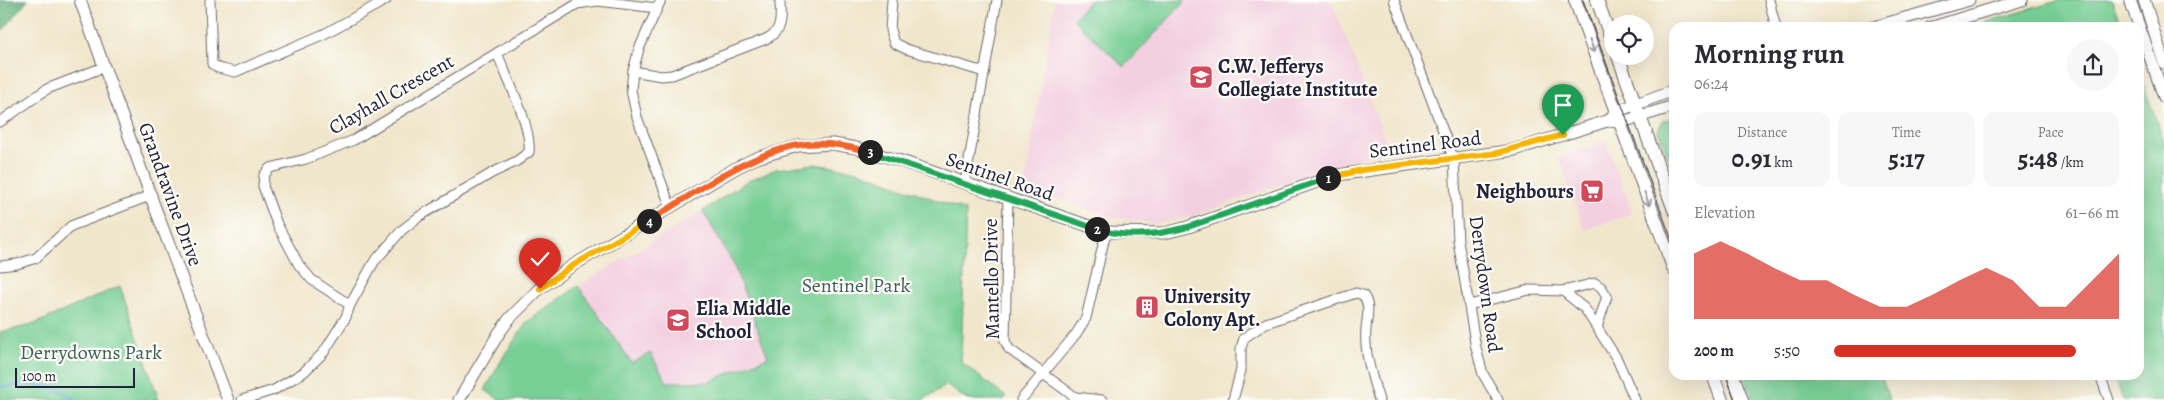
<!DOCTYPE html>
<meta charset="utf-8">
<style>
body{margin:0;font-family:Alegreya,serif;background:#f7f7f7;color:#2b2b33;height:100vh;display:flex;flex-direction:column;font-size:19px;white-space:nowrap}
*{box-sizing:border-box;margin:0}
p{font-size:16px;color:#7c7c81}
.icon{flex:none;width:28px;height:28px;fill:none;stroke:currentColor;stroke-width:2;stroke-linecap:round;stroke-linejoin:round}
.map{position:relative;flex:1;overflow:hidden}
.sheet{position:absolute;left:1669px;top:22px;width:475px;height:358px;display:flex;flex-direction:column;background:#fff;border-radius:15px;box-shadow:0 5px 20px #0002}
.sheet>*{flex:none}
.tools{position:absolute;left:1604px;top:15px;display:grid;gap:10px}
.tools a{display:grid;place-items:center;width:50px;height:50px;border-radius:50%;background:#fff;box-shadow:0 5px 20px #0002;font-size:25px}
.scale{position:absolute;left:15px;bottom:12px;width:120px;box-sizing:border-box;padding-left:5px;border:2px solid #22223b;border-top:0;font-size:14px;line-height:18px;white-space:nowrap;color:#22223b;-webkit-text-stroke:4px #fdfcf7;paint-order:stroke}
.pin{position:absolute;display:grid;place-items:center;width:42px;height:42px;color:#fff;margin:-51px -21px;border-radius:50% 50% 50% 0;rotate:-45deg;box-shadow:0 0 5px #0007}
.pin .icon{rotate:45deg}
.km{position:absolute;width:25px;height:25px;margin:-12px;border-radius:50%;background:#222;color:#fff;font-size:14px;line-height:25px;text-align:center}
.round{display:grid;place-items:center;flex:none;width:52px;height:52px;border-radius:26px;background:#f7f7f7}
.head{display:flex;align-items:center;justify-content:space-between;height:85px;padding:0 25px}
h1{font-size:28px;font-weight:600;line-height:38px}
.stats{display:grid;grid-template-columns:repeat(3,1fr);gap:8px;height:85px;padding:5px 25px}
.stats div{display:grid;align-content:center;border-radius:12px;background:#f7f7f7;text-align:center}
.stats b{font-size:25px;font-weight:600}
.stats small{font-size:14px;font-weight:400}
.stats p{font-size:14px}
.chart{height:140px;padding:10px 25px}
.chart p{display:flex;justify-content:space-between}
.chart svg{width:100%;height:90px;margin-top:5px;fill:#d93025;opacity:.7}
ul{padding:0 25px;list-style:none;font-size:16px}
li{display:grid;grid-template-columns:80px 60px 1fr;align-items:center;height:38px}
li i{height:12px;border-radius:6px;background:#d93025}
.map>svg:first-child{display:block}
.built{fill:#f3cfe0}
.green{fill:#78cf95;stroke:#4d7868}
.forest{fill:#62b27e;stroke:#426a5c}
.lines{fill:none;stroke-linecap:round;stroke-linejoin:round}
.stream{stroke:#6cabdf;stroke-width:2.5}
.minor-casing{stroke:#6a676d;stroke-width:11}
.tertiary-casing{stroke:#6a676d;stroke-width:13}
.secondary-casing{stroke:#6a676d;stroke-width:14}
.minor{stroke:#fff;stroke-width:9}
.tertiary{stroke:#fff;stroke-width:11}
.secondary{stroke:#fff;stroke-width:12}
.tram{stroke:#22223b;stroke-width:1}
.oneway{stroke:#9c9ca7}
.split-1-casing{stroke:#fff;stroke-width:10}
.split-2-casing{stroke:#fff;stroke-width:10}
.split-3-casing{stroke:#fff;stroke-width:10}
.split-4-casing{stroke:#fff;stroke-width:10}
.split-5-casing{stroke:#fff;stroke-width:10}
.split-1{stroke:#f5b400;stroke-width:6}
.split-2{stroke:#22a559;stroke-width:6}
.split-3{stroke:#22a559;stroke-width:6}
.split-4{stroke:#f0652b;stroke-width:6}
.split-5{stroke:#f5b400;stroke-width:6}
.labels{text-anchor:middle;stroke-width:4.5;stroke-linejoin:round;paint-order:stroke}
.poi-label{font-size:20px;font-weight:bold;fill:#22223b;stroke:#fdfcf7;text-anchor:start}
.street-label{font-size:20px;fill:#22223b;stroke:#fdfcf7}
.park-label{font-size:20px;fill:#405f5a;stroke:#fdfcf7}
</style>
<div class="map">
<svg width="2164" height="400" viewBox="0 0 2164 400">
<rect width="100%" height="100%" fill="#fdfcf7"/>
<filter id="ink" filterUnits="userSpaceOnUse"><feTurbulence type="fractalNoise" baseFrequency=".02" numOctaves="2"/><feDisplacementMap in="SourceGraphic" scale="10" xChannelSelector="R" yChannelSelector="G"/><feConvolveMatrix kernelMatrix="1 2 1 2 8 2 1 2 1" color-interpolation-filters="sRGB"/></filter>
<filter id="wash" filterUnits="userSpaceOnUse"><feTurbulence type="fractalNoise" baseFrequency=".0096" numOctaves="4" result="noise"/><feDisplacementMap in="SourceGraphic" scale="20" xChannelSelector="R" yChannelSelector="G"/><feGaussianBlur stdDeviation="1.12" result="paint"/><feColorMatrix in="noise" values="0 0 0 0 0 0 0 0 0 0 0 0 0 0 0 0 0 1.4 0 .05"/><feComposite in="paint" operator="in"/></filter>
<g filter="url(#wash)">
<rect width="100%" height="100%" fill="#f0e6cb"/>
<g class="built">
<polygon points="1055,0 1327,0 1332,3 1390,151 1336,164 1193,216 1155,224 1113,217 1024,188"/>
<polygon points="1606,141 1632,213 1585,230 1559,158"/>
<polygon points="703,211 733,263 768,357 708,382 667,382 650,353 632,364 578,286"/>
</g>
<g class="green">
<polygon points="1090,0 1186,0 1124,67 1073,19"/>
<polygon points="2061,0 2112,0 2122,27 1988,28 1986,22"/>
<polygon points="2139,73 2164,142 2164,400 2123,400 2114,375 2139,375"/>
<polygon points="1674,117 1674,174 1658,130 1663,121"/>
<polygon points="814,164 858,171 966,211 961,362 1006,397 1004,400 967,400 946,385 923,400 500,400 485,390 505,354 527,322 578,286 632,363 650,353 667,382 708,382 768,357 733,263 703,211 745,182 776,169"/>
<polygon points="120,286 159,400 0,400 0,332 32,325"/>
<polygon points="1744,375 1881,375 1889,400 1753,400"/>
</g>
<polygon class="forest" points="0,0 28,0 0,34"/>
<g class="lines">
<polyline class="stream" points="0,387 27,384 56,388 77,400"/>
</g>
</g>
<g filter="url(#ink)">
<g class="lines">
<g class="minor-casing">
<g id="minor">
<polyline points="210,0 212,64 218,68 235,72 324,34 386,0"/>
<polyline points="661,0 639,49 633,71 631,90 637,117 671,208"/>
<polyline points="892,0 890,30 894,43 906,49 984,72"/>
<polyline points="1394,0 1454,160 1458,241 1476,348 1483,374 1498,400"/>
<polyline points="1769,0 1776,28"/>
<path d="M633 71 661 76 672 75 766 39C784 30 780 17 780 0"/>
<polyline points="0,122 47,89 104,67"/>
<polyline points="965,183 997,0"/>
<polyline points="1008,197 1005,341 1009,349 1075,397 1102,400"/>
<polyline points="0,266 17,264 36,258 71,226 152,195"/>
<polyline points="1563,291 1585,309 1617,359 1635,400"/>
<polyline points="350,305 312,280 299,265 277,224 263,186 264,175 270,168 306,159 354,140 577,4 598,1 657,8"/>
<polyline points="1469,305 1529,290 1563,291 1595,283 1601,287 1607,296 1597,328"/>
<polyline points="2100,375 2109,400"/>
<path d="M242 400 274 390 304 372 324 352 346 317 350 305 374 262 402 230 420 216 492 173 517 161 529 152C532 127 507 78 497 53"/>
<polyline points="1021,400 1076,334 1086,318 1106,232"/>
<path d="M1233 400 1241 370V348L1244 338 1266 323 1356 293 1363 295C1371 305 1367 317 1366 329 1364 353 1372 377 1379 400"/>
</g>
</g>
<g class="tertiary-casing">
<g id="tertiary">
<polyline points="80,0 154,205 228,400"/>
<polyline points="2130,0 2164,97"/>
<polyline points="2144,0 2164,63"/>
<polyline points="1870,28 1969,0"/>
<polyline points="1929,28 2022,0"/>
<polyline points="1611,118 1615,112 1674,90"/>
<polyline points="459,400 499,333 510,318 539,289 572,266 736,168 756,158 798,146 833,144 856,148 901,161 1106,232 1165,233 1188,227 1337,175 1514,150 1607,121 1619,122 1632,119 1674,106"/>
</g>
</g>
<g class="secondary-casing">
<g id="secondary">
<polyline points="1575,0 1674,270"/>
<polyline points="1597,0 1612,41"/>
<polyline points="1618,56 1674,210"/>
<polyline points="1713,375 1722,400"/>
<polyline points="1733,375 1742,400"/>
</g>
</g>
<use href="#minor" class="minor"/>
<use href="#tertiary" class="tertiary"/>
<use href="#secondary" class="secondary"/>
<g class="tram">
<polyline points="1583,0 1674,246"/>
<polyline points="1726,375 1735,400"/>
</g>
</g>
<defs><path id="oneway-shaft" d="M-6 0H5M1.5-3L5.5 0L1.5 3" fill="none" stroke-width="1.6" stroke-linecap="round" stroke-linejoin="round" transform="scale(1.25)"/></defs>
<g class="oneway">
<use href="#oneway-shaft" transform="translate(1592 46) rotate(70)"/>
<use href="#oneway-shaft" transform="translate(1647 199) rotate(70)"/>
</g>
</g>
<g class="lines" filter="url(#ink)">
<g class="split-1-casing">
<polyline id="split-1" points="1328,178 1362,170 1497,153 1563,135"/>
</g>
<g class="split-2-casing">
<path id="split-2" d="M1097 229C1126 238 1159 235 1188 227L1328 178"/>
</g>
<g class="split-3-casing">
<polyline id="split-3" points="870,152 1097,229"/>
</g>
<g class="split-4-casing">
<path id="split-4" d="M649 221C695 193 752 150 806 144 827 142 849 146 870 152"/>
</g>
<g class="split-5-casing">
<polyline id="split-5" points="540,289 572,266 649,221"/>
</g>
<use href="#split-1" class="split-1"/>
<use href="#split-2" class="split-2"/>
<use href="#split-3" class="split-3"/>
<use href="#split-4" class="split-4"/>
<use href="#split-5" class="split-5"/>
</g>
<defs>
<g id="school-square" transform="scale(1.25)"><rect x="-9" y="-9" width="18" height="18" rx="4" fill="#d1495b" stroke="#fdfcf7"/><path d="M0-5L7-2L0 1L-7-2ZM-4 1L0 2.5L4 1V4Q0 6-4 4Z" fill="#fff"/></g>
<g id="supermarket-square" transform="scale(1.25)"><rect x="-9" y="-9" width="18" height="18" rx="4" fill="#d1495b" stroke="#fdfcf7"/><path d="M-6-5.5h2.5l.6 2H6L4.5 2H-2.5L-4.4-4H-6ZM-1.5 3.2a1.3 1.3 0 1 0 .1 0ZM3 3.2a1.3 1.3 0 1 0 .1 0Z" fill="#fff"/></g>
<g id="building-square" transform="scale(1.25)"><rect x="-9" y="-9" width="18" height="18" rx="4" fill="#d1495b" stroke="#fdfcf7"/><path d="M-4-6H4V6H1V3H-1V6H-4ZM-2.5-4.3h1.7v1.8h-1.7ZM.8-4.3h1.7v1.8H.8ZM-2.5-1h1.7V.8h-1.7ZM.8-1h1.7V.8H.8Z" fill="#fff"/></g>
</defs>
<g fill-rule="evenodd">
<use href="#school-square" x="1201" y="77"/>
<use href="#supermarket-square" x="1592" y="191"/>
<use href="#building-square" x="1147" y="307"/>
<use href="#school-square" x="678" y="320"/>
</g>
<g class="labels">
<g class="poi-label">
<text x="1218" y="73">C.W. Jefferys<tspan x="1218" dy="23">Collegiate Institute</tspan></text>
<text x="1574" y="198" text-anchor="end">Neighbours</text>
<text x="1164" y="303">University<tspan x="1164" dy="23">Colony Apt.</tspan></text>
<text x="696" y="315">Elia Middle<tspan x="696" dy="23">School</tspan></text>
</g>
<g class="street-label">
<text transform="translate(391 94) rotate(-30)" y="7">Clayhall Crescent</text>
<text transform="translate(1425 144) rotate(-7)" y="7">Sentinel Road</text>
<text transform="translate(1000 176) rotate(19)" y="7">Sentinel Road</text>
<text transform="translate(171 194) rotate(70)" y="7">Grandravine Drive</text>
<text transform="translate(991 279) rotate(-91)" y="7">Mantello Drive</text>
<text transform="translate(1486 284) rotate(82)" y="7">Derrydown Road</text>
</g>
<g class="park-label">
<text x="856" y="292">Sentinel Park</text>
<text x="91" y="359">Derrydowns Park</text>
</g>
</g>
</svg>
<div class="tools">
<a><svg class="icon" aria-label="locate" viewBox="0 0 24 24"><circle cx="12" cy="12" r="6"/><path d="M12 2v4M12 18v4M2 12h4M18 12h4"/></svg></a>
</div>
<div class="scale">100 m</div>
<div class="pin" style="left:1563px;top:135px;background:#1e9e55"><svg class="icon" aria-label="arrive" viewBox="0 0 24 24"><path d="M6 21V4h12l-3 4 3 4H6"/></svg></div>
<div class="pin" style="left:540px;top:289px;background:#d93025"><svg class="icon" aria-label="check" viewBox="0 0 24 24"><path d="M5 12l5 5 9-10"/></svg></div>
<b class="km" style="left:1328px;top:178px">1</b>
<b class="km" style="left:1097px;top:229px">2</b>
<b class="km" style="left:870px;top:152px">3</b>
<b class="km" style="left:649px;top:221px">4</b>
<section class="sheet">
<div class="head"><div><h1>Morning run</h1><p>06:24</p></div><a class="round"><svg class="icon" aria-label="share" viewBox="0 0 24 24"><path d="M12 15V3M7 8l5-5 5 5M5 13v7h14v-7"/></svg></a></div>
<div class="stats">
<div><p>Distance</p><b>0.91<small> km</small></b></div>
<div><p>Time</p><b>5:17</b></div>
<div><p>Pace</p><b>5:48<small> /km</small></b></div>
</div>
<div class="chart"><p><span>Elevation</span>61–66 m</p>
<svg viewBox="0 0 160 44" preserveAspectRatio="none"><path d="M0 44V12L10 6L20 12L30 19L40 25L50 25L60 32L70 38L80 38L90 32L100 25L110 19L120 25L130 38L140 38L150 25L160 12V44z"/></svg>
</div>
<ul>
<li><b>200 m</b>5:50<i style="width:85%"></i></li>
</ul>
</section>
</div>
